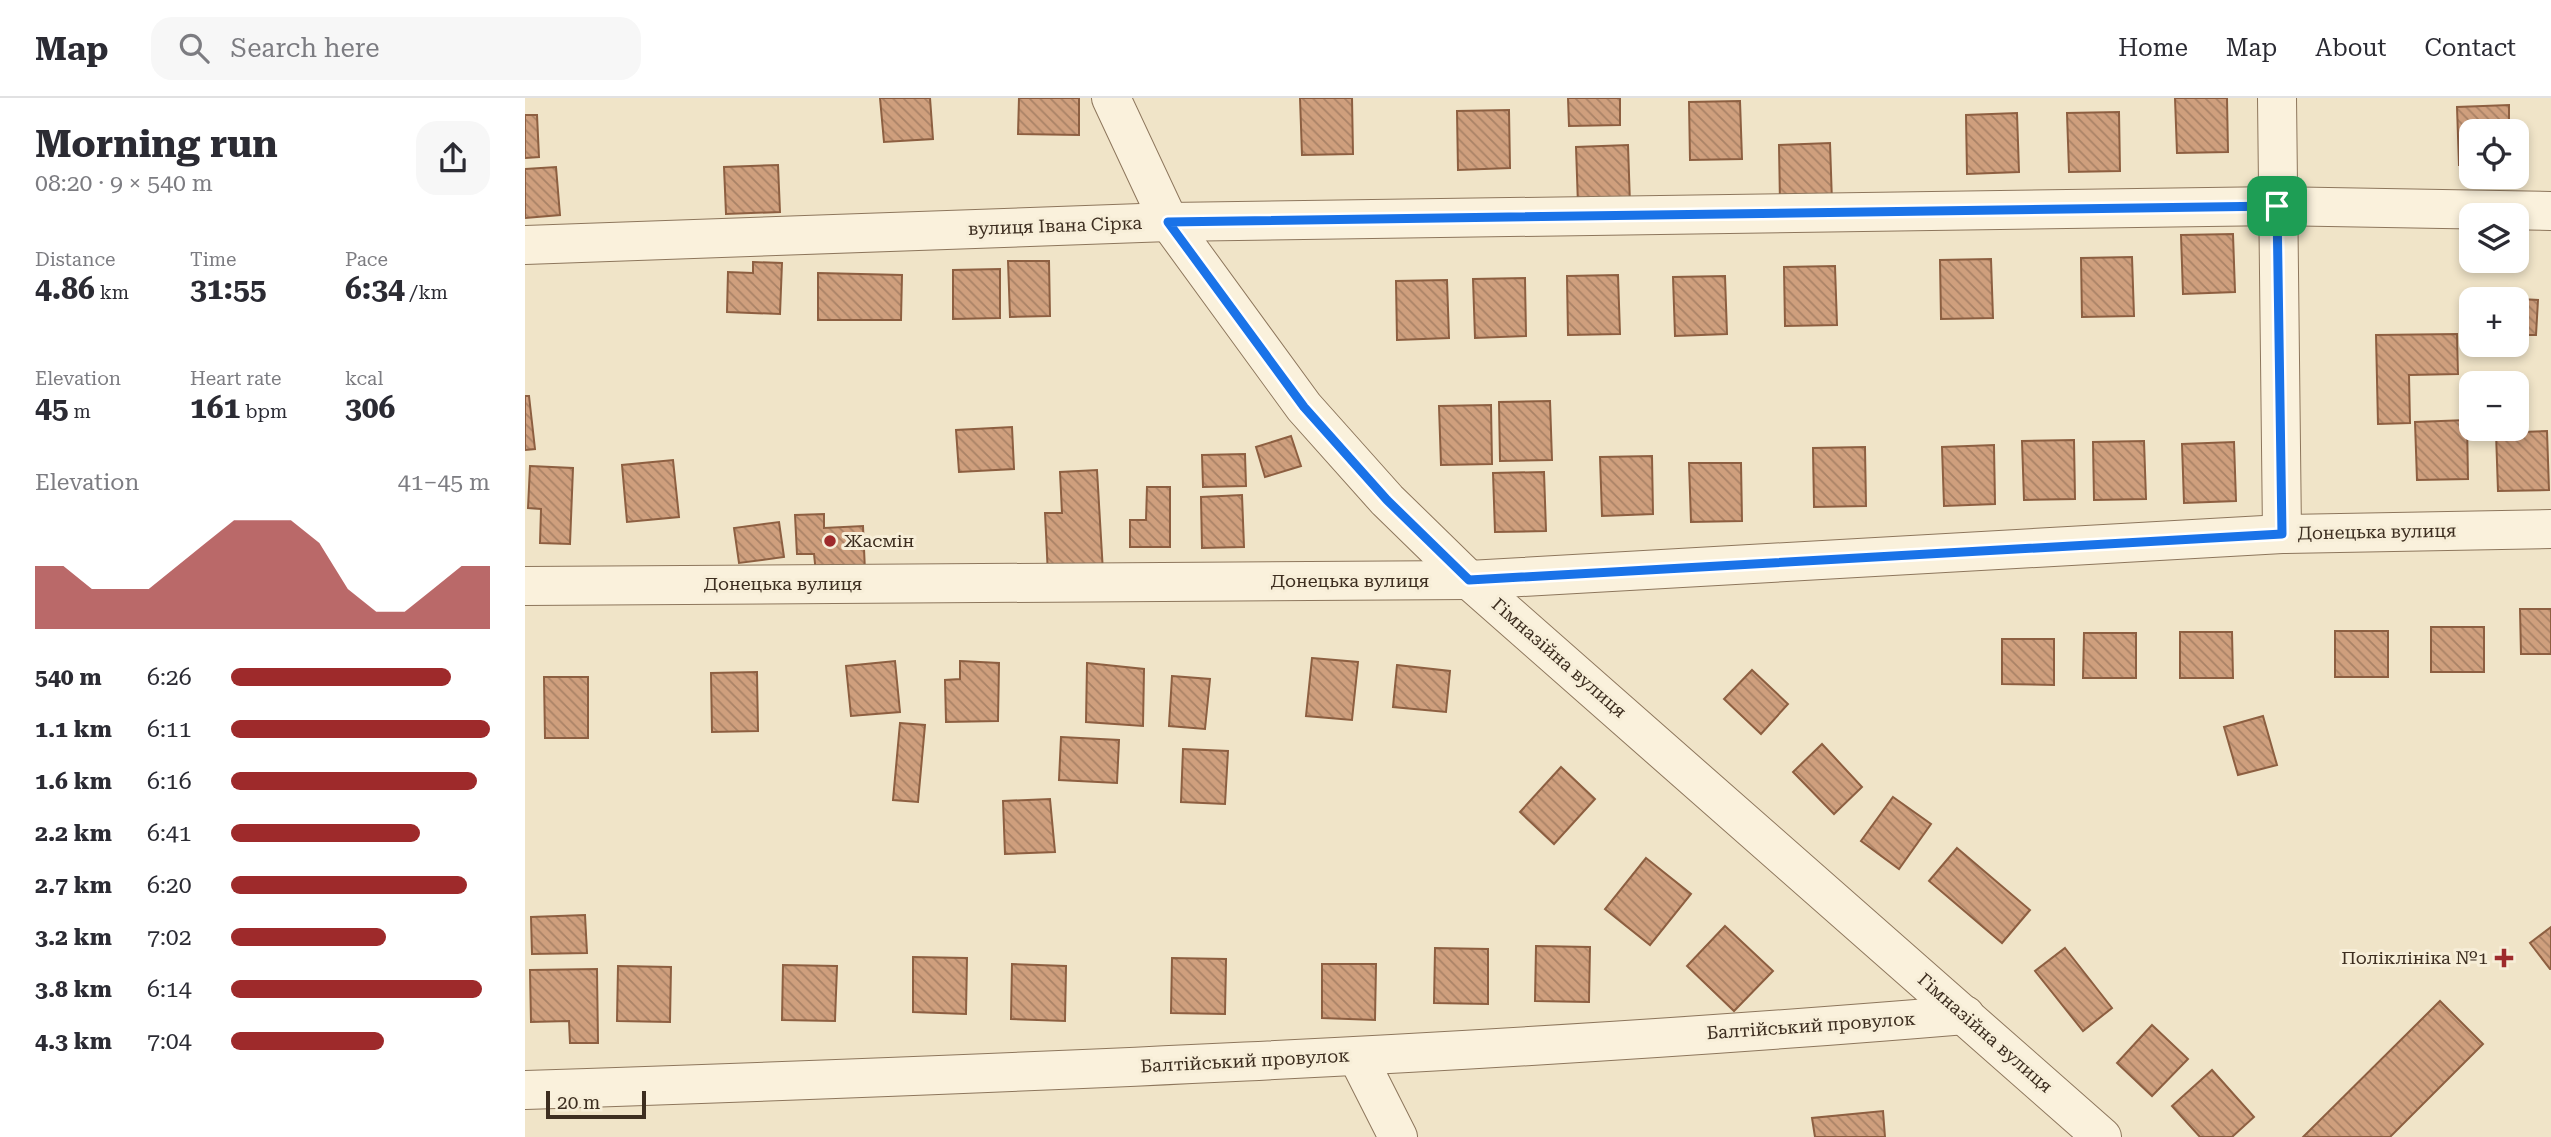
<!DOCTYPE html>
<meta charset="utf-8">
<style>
body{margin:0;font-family:"Roboto Serif",serif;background:#f7f7f7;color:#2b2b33;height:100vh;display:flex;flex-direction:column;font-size:26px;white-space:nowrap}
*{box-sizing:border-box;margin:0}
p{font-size:23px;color:#7c7c81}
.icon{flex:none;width:38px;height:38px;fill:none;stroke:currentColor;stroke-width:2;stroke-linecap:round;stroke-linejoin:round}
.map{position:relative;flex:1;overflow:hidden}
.drawer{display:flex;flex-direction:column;background:#fff;width:525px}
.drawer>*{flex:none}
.tools{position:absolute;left:1934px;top:21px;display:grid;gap:14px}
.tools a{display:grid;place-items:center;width:70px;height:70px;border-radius:14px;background:#fff;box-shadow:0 4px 10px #0003;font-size:35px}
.scale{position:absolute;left:21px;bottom:18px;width:100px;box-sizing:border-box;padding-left:7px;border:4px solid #3d2e20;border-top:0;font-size:19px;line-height:24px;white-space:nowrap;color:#3d2e20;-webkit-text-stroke:5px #f7eed8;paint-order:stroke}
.pin{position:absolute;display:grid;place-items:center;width:60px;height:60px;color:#fff;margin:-30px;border-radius:14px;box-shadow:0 4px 10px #0006}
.round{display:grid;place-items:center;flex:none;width:74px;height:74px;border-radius:21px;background:#f7f7f7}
.overview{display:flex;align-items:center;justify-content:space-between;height:119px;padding:0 35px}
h1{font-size:38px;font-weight:700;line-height:52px}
.figures{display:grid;grid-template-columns:repeat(3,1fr);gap:10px;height:119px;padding:7px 35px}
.figures div{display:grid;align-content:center}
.figures b{font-size:30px;font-weight:700}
.figures small{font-size:19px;font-weight:400}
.figures p{font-size:19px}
.chart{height:196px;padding:14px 35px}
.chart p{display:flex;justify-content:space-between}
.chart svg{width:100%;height:126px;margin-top:7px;fill:#9e2a2b;opacity:.7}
ul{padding:0 35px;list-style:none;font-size:23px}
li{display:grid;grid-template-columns:112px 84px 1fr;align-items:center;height:52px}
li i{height:18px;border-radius:9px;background:#9e2a2b}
header{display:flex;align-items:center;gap:42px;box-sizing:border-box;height:98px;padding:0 35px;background:#fff;border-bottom:2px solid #e1e1e2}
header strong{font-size:33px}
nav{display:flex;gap:38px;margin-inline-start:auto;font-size:24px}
.search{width:490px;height:63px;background:#f7f7f7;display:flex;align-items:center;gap:18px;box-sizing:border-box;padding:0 24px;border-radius:21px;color:#7c7c81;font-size:26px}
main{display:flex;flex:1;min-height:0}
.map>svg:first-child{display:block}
.building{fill:url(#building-back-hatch);stroke:#8d5f41;stroke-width:2}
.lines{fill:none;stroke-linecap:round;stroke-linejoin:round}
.minor-casing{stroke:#8d765c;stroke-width:40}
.minor{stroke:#faf1dc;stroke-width:38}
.route-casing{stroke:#fff;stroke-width:14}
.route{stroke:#1a73e8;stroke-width:9}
.poi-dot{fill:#9e2a2b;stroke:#f7eed8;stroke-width:2.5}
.labels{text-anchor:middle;stroke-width:6;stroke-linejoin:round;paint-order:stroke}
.street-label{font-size:18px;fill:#3d2e20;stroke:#f7eed8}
.poi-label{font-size:18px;fill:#3d2e20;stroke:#f7eed8;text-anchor:start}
</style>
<header>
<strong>Map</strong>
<div class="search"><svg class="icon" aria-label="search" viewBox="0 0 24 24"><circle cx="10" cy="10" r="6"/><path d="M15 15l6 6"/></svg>Search here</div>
<nav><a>Home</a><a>Map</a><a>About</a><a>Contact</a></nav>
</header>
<main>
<section class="drawer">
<div class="overview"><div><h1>Morning run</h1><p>08:20 · 9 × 540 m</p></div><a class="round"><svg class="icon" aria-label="share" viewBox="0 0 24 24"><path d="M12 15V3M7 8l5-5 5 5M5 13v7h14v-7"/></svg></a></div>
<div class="figures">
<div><p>Distance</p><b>4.86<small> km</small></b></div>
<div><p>Time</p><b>31:55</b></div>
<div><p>Pace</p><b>6:34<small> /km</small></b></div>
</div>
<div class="figures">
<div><p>Elevation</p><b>45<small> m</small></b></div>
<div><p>Heart rate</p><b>161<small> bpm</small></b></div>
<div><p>kcal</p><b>306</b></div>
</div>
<div class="chart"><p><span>Elevation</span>41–45 m</p>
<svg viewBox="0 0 160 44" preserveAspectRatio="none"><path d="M0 44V22L10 22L20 30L30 30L40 30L50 22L60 14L70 6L80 6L90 6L100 14L110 30L120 38L130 38L140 30L150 22L160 22V44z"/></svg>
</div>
<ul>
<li><b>540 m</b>6:26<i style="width:85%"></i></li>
<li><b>1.1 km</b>6:11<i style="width:100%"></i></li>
<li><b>1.6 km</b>6:16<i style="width:95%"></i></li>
<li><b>2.2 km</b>6:41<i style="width:73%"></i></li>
<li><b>2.7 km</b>6:20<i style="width:91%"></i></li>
<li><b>3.2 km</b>7:02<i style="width:60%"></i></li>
<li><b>3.8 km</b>6:14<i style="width:97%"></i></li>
<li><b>4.3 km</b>7:04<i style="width:59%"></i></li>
</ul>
</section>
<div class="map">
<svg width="2026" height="1039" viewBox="0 0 2026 1039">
<defs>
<pattern id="building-back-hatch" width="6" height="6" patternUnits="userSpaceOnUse" patternTransform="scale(1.75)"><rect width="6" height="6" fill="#cf9f7d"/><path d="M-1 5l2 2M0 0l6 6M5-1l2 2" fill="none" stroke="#a98266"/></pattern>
</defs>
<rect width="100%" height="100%" fill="#f0e4c8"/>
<g class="building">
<polygon points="355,0 405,0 408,41 359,44"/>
<polygon points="494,0 554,0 554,37 493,36"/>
<polygon points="775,0 827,0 828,56 777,57"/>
<polygon points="1043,0 1095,0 1095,27 1044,28"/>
<polygon points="1650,0 1702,0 1703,54 1652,55"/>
<polygon points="1215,3 1217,61 1165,62 1164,4"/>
<polygon points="1984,7 1984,33 1946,33 1946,67 1934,67 1932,9"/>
<polygon points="984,12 985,70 933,72 932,13"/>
<polygon points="1594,14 1595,73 1544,74 1542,15"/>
<polygon points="1492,15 1494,74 1442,76 1441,17"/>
<polygon points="0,17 12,17 14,59 0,60"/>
<polygon points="1305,45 1307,104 1255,106 1254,47"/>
<polygon points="1103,47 1105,106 1053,107 1051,49"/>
<polygon points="253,67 255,114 201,116 199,69"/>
<polygon points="31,69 35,117 0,120 0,71"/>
<polygon points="1708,136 1710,194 1658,196 1656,137"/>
<polygon points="1607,159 1609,218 1557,219 1556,160"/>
<polygon points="1466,161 1468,220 1416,221 1415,162"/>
<polygon points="483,163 524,163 525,218 485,219"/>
<polygon points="228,164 257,165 255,216 202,214 203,174 228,175"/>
<polygon points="1310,168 1312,227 1260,228 1259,169"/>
<polygon points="475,171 475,220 428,221 428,172"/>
<polygon points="293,175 377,177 376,222 293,222"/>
<polygon points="1093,177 1095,236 1043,237 1042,178"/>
<polygon points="1200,178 1202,236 1150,238 1148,179"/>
<polygon points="1000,180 1001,238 950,240 948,181"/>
<polygon points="922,182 924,240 872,242 871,183"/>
<polygon points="1957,199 2013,202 2011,237 1992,237 1992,201 1957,201"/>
<polygon points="1932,236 1933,276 1884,277 1885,325 1853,326 1851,237"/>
<polygon points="0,298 4,298 10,351 0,352"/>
<polygon points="1025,303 1027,362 975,363 974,304"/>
<polygon points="966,307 967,366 916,367 914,308"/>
<polygon points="1942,322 1943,381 1892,382 1890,324"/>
<polygon points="487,329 489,371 434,374 431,332"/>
<polygon points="2022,333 2024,392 1973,393 1971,335"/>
<polygon points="766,338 776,368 740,379 731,349"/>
<polygon points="1549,342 1550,401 1499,402 1497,343"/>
<polygon points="1619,343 1621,401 1569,402 1568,344"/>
<polygon points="1709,344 1711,403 1659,405 1657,346"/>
<polygon points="1469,347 1470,406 1419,408 1417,349"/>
<polygon points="1340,349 1341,408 1289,409 1288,350"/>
<polygon points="720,356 721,388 678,389 677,357"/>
<polygon points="1127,358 1128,416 1077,418 1075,359"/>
<polygon points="148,362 154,419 102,424 97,367"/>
<polygon points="1164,365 1216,365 1217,423 1166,424"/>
<polygon points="5,368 48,370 45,446 15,445 16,411 3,410"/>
<polygon points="572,372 578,474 523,477 520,415 537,415 535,374"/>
<polygon points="1019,374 1021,433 970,434 968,375"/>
<polygon points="622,389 645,389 645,449 605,449 605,422 621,422"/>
<polygon points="717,397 719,449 677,450 676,399"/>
<polygon points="299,416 299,430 338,428 340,473 291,475 289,456 272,456 270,417"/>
<polygon points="254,424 259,459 214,465 209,430"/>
<polygon points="1995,511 2026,511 2026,556 1996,556"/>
<rect x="1906" y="529" width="53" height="45"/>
<rect x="1810" y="533" width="53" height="46"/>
<polygon points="1655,534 1707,534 1708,580 1655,580"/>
<polygon points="1559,535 1611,535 1611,580 1558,580"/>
<polygon points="1477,541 1529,541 1529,587 1477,586"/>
<polygon points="787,560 833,564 827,622 781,618"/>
<polygon points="370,563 375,614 326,618 321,568"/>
<polygon points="435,563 474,565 473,623 421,624 420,582 435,581"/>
<polygon points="562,565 619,571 618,628 561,624"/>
<polygon points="872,567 925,573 921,614 868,609"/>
<polygon points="1227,572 1263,606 1236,636 1199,601"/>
<polygon points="232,574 233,633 187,634 186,575"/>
<polygon points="647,578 685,581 680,631 644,628"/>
<polygon points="19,579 63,579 63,640 20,640"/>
<polygon points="1738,618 1752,667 1713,677 1699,629"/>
<polygon points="375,625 400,627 393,704 368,702"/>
<polygon points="536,639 594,642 592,685 534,682"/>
<polygon points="1297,646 1337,689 1309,716 1268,674"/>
<polygon points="658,651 703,653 700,706 656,704"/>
<polygon points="1036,669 1070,701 1029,746 995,714"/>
<polygon points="1368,699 1406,726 1374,771 1336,743"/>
<polygon points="525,701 530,754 480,756 478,703"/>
<polygon points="1432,750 1505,812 1477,845 1404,783"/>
<polygon points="1121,760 1166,796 1125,847 1080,811"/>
<polygon points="60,817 62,855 7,856 6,819"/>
<polygon points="1200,828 1248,873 1209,913 1162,868"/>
<polygon points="2026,829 2026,871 2025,871 2005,845"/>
<polygon points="1011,848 1065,849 1064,904 1010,903"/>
<polygon points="910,850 963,851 963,906 909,905"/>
<polygon points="1540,850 1587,910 1558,933 1510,873"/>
<polygon points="388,859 442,860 441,916 388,914"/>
<polygon points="647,860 701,861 700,916 646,915"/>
<polygon points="487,866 541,868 540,923 486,921"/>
<polygon points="797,866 851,866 850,922 797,920"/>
<polygon points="258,867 312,868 310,923 257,922"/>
<polygon points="93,868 146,869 145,924 92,923"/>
<polygon points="72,871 73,945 45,945 44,923 6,924 5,872"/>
<polygon points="1915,903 1958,946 1865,1039 1778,1039"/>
<polygon points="1627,927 1663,961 1627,998 1592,965"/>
<polygon points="1687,972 1729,1019 1707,1039 1675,1039 1647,1008"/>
<polygon points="1358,1013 1360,1039 1290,1039 1287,1020"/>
</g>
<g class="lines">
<g class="minor-casing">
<g id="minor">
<polyline points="586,0 644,124 779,309 862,402 944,482 1577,1039"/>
<polyline points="1752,0 1757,436"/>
<polyline points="0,147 644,124 1753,108 2026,113"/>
<polyline points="0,488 944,482 1757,436 2026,431"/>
<polyline points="832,958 873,1039"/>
<path d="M0 992C480 976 961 957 1440 917"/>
</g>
</g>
<use href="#minor" class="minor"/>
</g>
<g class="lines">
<g class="route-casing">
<polygon id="route" points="1752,108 1757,436 944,482 862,402 779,309 643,124"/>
</g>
<use href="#route" class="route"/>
</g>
<g class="poi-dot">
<circle cx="305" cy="443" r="7"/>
<path d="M1975.5 849.5h7v7h7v7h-7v7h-7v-7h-7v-7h7z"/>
</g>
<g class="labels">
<g class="street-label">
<text transform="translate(530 128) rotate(-2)" y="6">вулиця Івана Сірка</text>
<text transform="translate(1852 434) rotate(-1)" y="6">Донецька вулиця</text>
<text x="825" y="489">Донецька вулиця</text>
<text x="258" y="492">Донецька вулиця</text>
<text transform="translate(1034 560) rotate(41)" y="6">Гімназійна вулиця</text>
<text transform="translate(1286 928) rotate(-4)" y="6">Балтійський провулок</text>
<text transform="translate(1460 935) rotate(41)" y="6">Гімназійна вулиця</text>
<text transform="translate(720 963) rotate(-3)" y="6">Балтійський провулок</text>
</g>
<g class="poi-label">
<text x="319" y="449">Жасмін</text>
<text x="1963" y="866" text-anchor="end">Поліклініка №1</text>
</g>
</g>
</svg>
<div class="tools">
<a><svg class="icon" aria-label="locate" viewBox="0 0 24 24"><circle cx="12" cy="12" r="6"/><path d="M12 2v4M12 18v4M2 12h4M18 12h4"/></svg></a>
<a><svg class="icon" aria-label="layers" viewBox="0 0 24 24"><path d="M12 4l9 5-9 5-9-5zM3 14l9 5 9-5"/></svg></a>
<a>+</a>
<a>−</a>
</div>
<div class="scale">20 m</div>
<div class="pin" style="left:1752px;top:108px;background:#1e9e55"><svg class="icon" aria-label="arrive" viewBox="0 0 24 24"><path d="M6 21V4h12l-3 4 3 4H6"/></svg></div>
</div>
</main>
